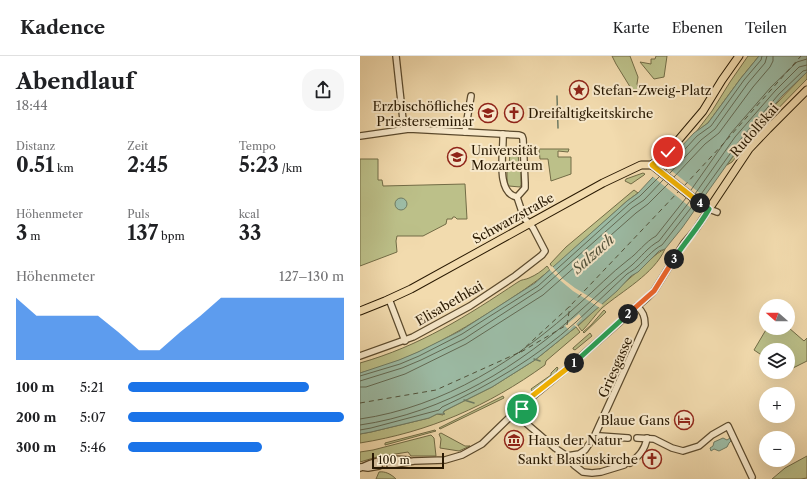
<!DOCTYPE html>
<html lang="de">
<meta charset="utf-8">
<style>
body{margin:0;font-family:"Libre Caslon Text",serif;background:#f6f6f6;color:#202124;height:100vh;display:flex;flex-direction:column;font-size:15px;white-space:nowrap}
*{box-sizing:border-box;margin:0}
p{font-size:13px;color:#757577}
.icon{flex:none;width:22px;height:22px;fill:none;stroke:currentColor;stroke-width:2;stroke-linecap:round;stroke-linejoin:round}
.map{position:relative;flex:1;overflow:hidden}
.details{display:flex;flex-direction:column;background:#fff;width:360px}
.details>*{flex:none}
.needle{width:26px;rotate:290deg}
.tools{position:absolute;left:399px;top:243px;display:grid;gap:8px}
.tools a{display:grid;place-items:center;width:36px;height:36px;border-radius:50%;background:#fff;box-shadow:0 4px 16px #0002;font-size:20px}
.scale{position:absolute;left:12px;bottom:10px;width:72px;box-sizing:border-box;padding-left:4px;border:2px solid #291902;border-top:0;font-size:11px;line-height:14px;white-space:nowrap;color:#291902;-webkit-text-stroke:3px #f7e8ca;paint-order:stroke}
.pin{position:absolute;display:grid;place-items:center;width:34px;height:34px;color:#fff;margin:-17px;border:2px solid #fff;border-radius:50%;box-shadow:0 1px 4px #0007}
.km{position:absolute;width:20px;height:20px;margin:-10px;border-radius:50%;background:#222;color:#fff;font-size:11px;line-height:20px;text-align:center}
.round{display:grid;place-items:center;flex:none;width:42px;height:42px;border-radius:16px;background:#f6f6f6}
.summary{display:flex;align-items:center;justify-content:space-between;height:68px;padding:0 16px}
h1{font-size:22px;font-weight:700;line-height:30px}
.metrics{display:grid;grid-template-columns:repeat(3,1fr);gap:6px;height:68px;padding:4px 16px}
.metrics div{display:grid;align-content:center}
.metrics b{font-size:20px;font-weight:700}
.metrics small{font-size:11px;font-weight:400}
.metrics p{font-size:11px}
.chart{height:112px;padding:8px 16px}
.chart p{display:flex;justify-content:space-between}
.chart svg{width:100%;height:72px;margin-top:4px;fill:#1a73e8;opacity:.7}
ul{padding:0 16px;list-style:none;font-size:13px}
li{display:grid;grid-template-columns:64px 48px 1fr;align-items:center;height:30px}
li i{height:10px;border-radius:5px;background:#1a73e8}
header{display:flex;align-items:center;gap:24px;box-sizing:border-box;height:56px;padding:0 20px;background:#fff;border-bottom:1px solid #e0e0e0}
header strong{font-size:19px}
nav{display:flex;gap:22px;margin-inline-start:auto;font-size:14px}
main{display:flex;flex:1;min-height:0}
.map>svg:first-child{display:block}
.green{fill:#bcc089;stroke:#726c46}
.water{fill:#9cbca6;stroke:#6e7b64}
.pier{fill:#f2dbae}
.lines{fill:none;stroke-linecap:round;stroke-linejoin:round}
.shore{stroke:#626a54;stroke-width:1}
.stream{stroke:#6e7b64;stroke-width:1.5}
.ferry{stroke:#51523b;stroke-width:1;stroke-dasharray:5 4;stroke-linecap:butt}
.minor-tunnel{stroke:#cab48c;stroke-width:5.5;stroke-dasharray:5.5 3;stroke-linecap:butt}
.minor-casing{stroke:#5b4a2d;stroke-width:8}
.major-casing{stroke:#291902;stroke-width:9}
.minor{stroke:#f7e8ca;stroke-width:5.5}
.major{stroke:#f2dbae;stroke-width:7}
.split-1-casing{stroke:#fff;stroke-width:8}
.split-2-casing{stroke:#fff;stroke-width:8}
.split-3-casing{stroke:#fff;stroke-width:8}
.split-4-casing{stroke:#fff;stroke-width:8}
.split-5-casing{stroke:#fff;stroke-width:8}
.split-1{stroke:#f5b400;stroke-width:5}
.split-2{stroke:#22a559;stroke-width:5}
.split-3{stroke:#f0652b;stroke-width:5}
.split-4{stroke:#22a559;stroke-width:5}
.split-5{stroke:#f5b400;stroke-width:5}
.labels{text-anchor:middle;stroke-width:4;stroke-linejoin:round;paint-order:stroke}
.poi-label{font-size:13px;fill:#291902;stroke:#f7e8ca;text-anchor:start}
.street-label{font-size:13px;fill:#291902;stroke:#f7e8ca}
.water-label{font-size:14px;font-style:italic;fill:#51523b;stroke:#f7e8ca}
</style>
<header>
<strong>Kadence</strong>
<nav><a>Karte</a><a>Ebenen</a><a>Teilen</a></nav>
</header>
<main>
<section class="details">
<div class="summary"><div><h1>Abendlauf</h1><p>18:44</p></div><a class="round"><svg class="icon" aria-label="share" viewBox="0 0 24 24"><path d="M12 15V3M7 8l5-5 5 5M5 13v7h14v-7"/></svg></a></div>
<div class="metrics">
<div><p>Distanz</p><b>0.51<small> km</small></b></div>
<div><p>Zeit</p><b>2:45</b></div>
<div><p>Tempo</p><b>5:23<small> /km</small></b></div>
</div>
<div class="metrics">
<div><p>Höhenmeter</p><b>3<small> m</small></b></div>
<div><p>Puls</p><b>137<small> bpm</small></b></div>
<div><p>kcal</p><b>33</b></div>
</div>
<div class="chart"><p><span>Höhenmeter</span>127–130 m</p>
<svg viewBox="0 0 160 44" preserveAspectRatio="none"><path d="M0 44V6L10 17L20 17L30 17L40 17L50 27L60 38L70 38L80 27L90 17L100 6L110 6L120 6L130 6L140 6L150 6L160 6V44z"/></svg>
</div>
<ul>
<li><b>100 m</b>5:21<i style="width:84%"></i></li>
<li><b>200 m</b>5:07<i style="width:100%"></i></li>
<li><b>300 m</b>5:46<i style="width:62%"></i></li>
</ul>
</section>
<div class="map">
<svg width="447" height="423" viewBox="0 0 447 423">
<rect width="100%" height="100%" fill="#f2dbae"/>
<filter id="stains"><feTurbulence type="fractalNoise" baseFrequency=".005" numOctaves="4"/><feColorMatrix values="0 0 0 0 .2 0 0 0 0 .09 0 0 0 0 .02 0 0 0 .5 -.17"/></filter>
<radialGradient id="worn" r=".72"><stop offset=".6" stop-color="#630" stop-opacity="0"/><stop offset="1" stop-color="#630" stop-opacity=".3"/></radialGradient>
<g class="green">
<polygon points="252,0 270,0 278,21 277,28 279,34 272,34 256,8"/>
<polygon points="296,0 307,0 304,21 294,23 280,6 291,8 291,3 295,3"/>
<polygon points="388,0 399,0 381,22 348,67 336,76 352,55 370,26"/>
<path d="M447 16V23L398 73 372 106 367 109C390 75 418 45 447 16Z"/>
<polygon points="179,93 209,93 208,96 198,95 198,101 211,101 211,118 191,125 188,103 180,103"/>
<polygon points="153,95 158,97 159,109 154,106 149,109 150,97"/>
<polygon points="0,103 18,103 18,124 22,124 23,130 105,128 107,163 97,163 95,161 93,161 92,163 87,163 86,168 63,180 37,180 36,185 37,196 0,210"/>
<polygon points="147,112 156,114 158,112 161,112 161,129 160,131 149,130 147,129"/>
<polygon points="283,117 285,118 284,119 271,128 265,125 266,123"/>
<polygon points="274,134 278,137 267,145 193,212 190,208 206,191"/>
<path d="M305 193C294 218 262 235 242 252 235 259 229 268 222 275L218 270C238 251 258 232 278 215 287 208 294 198 305 193Z"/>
<path d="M187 210 190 214C174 228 156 239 138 251 95 278 50 305 0 317V307C60 290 107 260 158 226 162 223 165 224 169 222 176 219 182 215 187 210Z"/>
<polygon points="244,254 246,256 224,277 223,276 231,269"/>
<path d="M216 271 220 276 186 305 185 309C128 350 69 376 0 387V378L11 376 69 362 77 358 83 359 84 355 132 331 175 304Z"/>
<polygon points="407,272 429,272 444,285 447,282 447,305 431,313 428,308 428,294 406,294 406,302 394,294"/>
<polygon points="230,277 232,280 215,294 213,293 213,292"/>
<polygon points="197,311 198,312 196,317 172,335 171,333 191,319 191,317"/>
<polygon points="143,340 144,342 80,373 79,372"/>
<polygon points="75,374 76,375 25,389 25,387"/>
<polygon points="81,377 105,390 110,390 99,395 80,392 81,383 79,378"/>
<polygon points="71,379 74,382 76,400 51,400 48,396 17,401 0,406 0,396 13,394"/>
<polygon points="447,400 447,422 441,423 412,423 425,412"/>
<path d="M19 416C25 415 31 418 36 423H16Z"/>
</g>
<g class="water">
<polygon points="399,0 447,0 447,16 422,40 383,86 322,172 305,193 299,195 278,216 271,220 257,235 216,271 175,304 132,331 84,355 83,357 85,358 77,358 69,362 11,376 0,378 0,317 39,304 58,296 100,275 175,227 267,145 278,137 334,77 348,67 381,22"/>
<circle cx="41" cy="148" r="6"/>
<polygon points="363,382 367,384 370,382 371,385 369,387 367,391 359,395 354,393 351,395 350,392 353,390 354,386"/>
</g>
<g class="pier">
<polygon points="303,108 346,142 336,156 292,120"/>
<polygon points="192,210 203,223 215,232 243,249 240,252 213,235 201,225 190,214 189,212"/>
<polygon points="219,258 222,262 216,268 219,271 218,272 214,269 209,274 205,270"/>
</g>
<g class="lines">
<g class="shore">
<polyline points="306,114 337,80 351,70 384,24 401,4 402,0"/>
<polyline points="310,117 341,84 355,73 388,27 405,7 407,0"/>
<polyline points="314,121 345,88 359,77 393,31 410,11 413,5 413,0"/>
<polyline points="331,134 371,77 411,31 437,6 447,3"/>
<polyline points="335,138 375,81 415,35 439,11 447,9"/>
<polyline points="339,141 380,84 419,38 443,15 447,14"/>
<polyline points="0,320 40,308 59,300 102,278 127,262 178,230 269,148 280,140 299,121"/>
<polyline points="0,325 42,312 61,304 104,283 130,266 181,233 272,152 284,144 303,124"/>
<polyline points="0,331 6,331 45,318 106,288 183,239 276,157 288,148 308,128"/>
<path d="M0 363C84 351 159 303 220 247 236 233 251 217 268 204 278 197 285 186 296 180L326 142"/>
<path d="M0 369C84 357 160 310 222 253 239 238 255 222 272 209 281 201 288 191 299 185L330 145"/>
<path d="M0 374 11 372 79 354 82 351C130 329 176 302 216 266 233 250 250 234 267 218 270 216 274 214 277 211 285 204 292 194 302 189L334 148"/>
</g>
<g class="stream">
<polyline points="197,40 198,72"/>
<polyline points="174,303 180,305"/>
<polyline points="104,344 114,347"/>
</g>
<g class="ferry">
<polyline points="324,130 363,88 441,0"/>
<polyline points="207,269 210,250"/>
<polyline points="161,296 205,270"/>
<polyline points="159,297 210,250 319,135"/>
<polyline points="0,347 76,334 158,297"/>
</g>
<g class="minor-tunnel">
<polyline points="160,359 167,368"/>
<polyline points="19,410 30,409"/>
</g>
<g class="minor-casing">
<g id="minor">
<polyline points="36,0 44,73"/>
<polyline points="105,76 111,40"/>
<path d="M143 78C144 95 135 137 157 141"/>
<polyline points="0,80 49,73 159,79 162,80 163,83 165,127 165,132 157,141"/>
<polyline points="29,243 45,285"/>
<polyline points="0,300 53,281 110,250 155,220 182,199 185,195 173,172 164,162 157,141"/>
<polyline points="160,351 210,310 288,241 294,235 324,187 336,173 349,153 357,156"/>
<polyline points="152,359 157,360 160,359 162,353 160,351"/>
<polyline points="152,359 150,353 152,350 157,349 160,351"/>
<polyline points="167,368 195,392 207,400 214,409 223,416 232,417 241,416 264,409"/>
<polyline points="234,381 240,380 268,382"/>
<polyline points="277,382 294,383 312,392 323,395 339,390 352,379 368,370 392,421"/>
<path d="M207 400 219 398 225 394 234 381 285 269C285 260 283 256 277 250"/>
<path d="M270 407C279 400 285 394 287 382"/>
<polyline points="30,409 54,405 85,404 102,399 122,388 152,359"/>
<polyline points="1,411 8,412 19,410"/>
<path d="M0 412C15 404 32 402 48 404"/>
</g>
</g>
<g class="major-casing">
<g id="major">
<polyline points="292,109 342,149 349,153 389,93 408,73 447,34"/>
<polyline points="292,109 315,88 343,55 362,24 379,0"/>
<polyline points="0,255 25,245 51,233 243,127 281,109 292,109"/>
</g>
</g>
<use href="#minor" class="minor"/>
<use href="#major" class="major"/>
</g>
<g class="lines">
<g class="split-1-casing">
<polyline id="split-1" points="162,353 160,351 162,348 214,307"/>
</g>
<g class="split-2-casing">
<polyline id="split-2" points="214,307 268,258"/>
</g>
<g class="split-3-casing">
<polyline id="split-3" points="268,258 294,235 314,203"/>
</g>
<g class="split-4-casing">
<path id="split-4" d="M314 203C325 186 339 171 349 153L340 147"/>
</g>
<g class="split-5-casing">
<polyline id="split-5" points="308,96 292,109 340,147"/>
</g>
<use href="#split-1" class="split-1"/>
<use href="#split-2" class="split-2"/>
<use href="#split-3" class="split-3"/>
<use href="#split-4" class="split-4"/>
<use href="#split-5" class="split-5"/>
</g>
<defs>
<g id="sight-ring" transform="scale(1)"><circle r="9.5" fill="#f7e8ca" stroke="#8f2418" stroke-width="1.5"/><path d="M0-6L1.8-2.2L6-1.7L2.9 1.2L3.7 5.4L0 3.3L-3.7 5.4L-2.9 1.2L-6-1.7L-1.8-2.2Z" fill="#8f2418"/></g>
<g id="university-ring" transform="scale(1)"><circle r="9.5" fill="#f7e8ca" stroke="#8f2418" stroke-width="1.5"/><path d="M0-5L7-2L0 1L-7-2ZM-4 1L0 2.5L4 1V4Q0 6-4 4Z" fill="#8f2418"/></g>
<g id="church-ring" transform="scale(1)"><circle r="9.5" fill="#f7e8ca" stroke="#8f2418" stroke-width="1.5"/><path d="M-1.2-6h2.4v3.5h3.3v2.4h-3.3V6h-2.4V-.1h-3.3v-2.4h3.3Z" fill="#8f2418"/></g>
<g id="hotel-ring" transform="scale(1)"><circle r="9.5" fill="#f7e8ca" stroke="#8f2418" stroke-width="1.5"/><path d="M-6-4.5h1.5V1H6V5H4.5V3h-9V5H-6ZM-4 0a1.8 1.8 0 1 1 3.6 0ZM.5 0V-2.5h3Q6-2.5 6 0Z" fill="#8f2418"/></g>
<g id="museum-ring" transform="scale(1)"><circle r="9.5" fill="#f7e8ca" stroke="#8f2418" stroke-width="1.5"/><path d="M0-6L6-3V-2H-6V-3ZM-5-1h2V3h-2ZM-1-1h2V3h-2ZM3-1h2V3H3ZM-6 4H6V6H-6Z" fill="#8f2418"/></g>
</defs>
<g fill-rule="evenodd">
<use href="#sight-ring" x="219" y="34"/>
<use href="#university-ring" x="128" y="57"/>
<use href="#church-ring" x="154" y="57"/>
<use href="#university-ring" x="97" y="101"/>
<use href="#hotel-ring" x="324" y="364"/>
<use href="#museum-ring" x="154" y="384"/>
<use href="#church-ring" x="292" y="403"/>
</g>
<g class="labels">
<g class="poi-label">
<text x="233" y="39">Stefan-Zweig-Platz</text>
<text x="114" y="55" text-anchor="end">Erzbischöfliches<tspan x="114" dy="15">Priesterseminar</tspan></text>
<text x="168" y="62">Dreifaltigkeitskirche</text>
<text x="111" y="99">Universität<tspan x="111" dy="15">Mozarteum</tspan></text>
<text x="310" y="369" text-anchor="end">Blaue Gans</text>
<text x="168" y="389">Haus der Natur</text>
<text x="278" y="408" text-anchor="end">Sankt Blasiuskirche</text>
</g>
<g class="street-label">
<text transform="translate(394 74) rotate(-49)" y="5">Rudolfskai</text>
<text transform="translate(153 162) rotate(-29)" y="5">Schwarzstraße</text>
<text transform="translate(89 247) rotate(-30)" y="5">Elisabethkai</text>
<text transform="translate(255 311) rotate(-66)" y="5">Griesgasse</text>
</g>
<g class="water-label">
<text transform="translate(233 198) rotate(-42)" y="5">Salzach</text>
</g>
</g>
<rect width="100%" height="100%" filter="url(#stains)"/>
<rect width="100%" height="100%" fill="url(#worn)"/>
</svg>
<div class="tools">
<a><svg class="needle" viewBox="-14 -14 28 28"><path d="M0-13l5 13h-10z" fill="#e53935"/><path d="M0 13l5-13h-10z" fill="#757577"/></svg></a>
<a><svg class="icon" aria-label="layers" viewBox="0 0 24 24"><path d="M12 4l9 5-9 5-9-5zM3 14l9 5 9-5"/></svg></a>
<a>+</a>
<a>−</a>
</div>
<div class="scale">100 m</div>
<div class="pin" style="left:162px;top:353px;background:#1e9e55"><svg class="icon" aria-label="arrive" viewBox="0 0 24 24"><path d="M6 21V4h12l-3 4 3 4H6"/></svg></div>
<div class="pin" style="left:308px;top:96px;background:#d93025"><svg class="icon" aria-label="check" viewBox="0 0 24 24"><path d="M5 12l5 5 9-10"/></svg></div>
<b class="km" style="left:214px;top:307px">1</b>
<b class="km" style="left:268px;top:258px">2</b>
<b class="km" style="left:314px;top:203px">3</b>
<b class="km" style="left:340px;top:147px">4</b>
</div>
</main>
